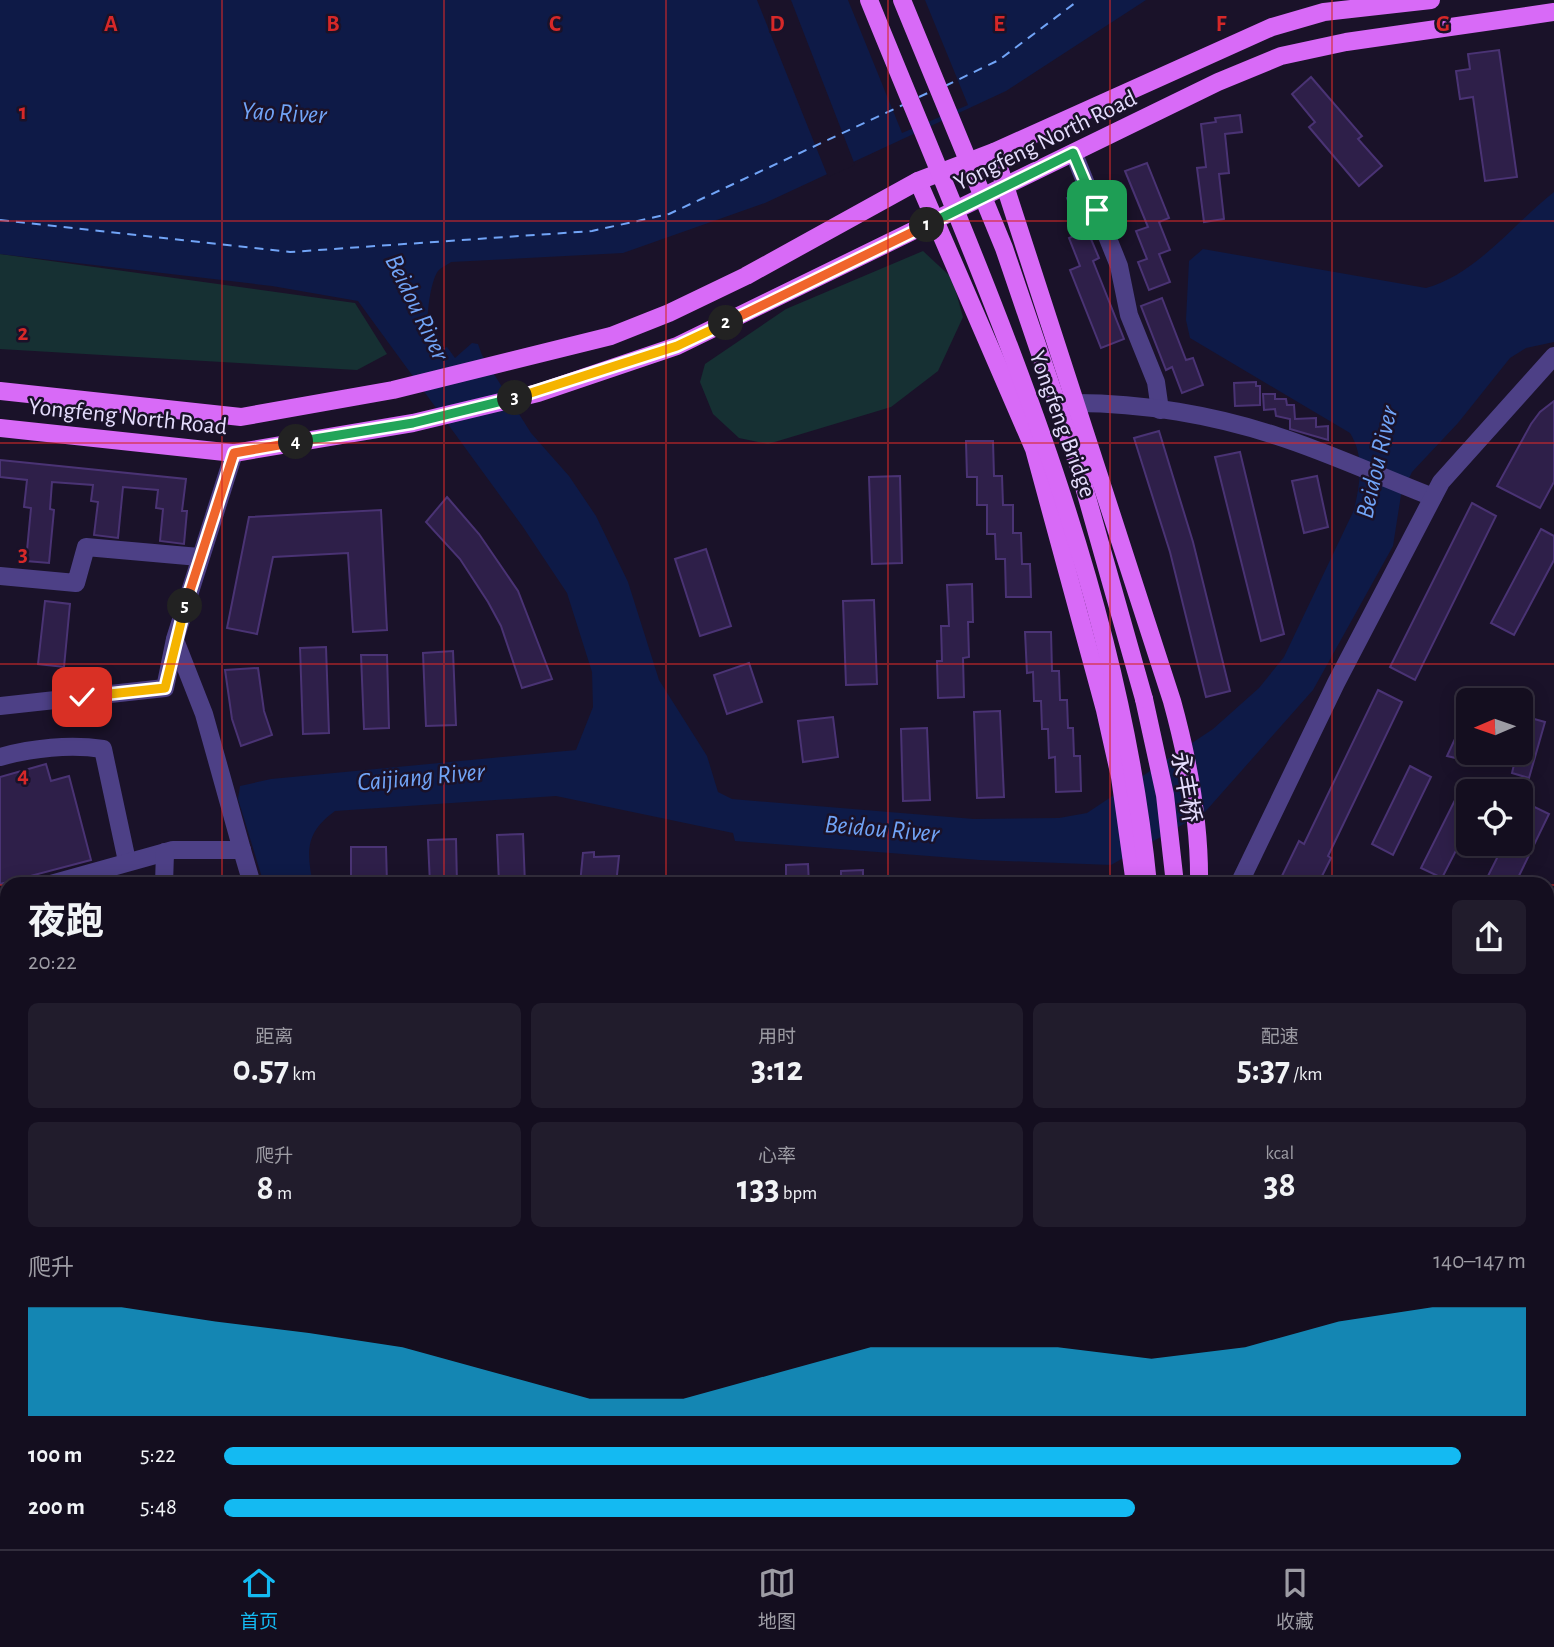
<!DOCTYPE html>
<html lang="zh">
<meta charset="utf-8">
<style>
body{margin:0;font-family:"Alegreya Sans","Noto Sans SC",sans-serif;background:#211c2c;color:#f1f3f6;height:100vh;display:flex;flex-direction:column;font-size:26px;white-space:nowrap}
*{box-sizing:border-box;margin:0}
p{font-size:23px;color:#9d9ca4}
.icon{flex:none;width:38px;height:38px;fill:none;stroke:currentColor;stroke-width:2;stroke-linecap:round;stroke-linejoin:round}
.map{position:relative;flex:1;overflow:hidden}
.details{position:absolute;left:0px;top:877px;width:1554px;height:674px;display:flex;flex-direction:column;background:#140e1f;border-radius:21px 21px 0 0;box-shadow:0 4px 18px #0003,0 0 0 2px #332e3d}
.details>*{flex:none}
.needle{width:46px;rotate:268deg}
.buttons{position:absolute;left:1456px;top:688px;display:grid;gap:14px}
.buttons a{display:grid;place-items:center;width:77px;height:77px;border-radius:10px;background:#140e1f;box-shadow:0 4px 18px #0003,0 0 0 2px #332e3d;font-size:35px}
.pin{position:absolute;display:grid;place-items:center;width:60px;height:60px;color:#fff;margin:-30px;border-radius:14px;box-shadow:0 4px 10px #0006}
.km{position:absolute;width:35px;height:35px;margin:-18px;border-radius:50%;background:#222;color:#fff;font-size:19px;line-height:35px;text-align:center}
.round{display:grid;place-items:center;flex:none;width:74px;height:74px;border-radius:10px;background:#211c2c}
.overview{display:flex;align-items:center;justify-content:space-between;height:119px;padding:0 28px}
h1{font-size:38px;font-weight:700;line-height:52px}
.stats{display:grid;grid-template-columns:repeat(3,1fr);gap:10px;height:119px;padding:7px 28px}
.stats div{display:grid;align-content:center;border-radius:10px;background:#211c2c;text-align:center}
.stats b{font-size:35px;font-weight:700}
.stats small{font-size:19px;font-weight:400}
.stats p{font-size:19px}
.chart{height:196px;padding:14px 28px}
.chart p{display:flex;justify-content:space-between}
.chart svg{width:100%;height:126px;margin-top:7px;fill:#14baf2;opacity:.7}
ul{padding:0 28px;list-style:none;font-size:23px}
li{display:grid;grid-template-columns:112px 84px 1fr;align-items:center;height:52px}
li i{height:18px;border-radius:9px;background:#14baf2}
.menu{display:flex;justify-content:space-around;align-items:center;height:98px;border-top:2px solid #332e3d;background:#140e1f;font-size:19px;color:#9d9ca4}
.menu a{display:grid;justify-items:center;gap:4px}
.menu .on{color:#14baf2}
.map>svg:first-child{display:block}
.green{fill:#163033}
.water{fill:#0e1a47}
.pier{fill:#1a1229}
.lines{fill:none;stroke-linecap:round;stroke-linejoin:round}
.canal{stroke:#0e1a47;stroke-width:16}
.ferry{stroke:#71a4f7;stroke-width:2;stroke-dasharray:9 7;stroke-linecap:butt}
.building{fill:#2e1f49;stroke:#4a3374;stroke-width:2}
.minor{stroke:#4d4086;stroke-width:18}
.major{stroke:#d86af7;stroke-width:18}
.major-bridge{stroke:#d86af7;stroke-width:18}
.split-1-casing{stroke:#fff;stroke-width:14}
.split-2-casing{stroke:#fff;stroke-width:14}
.split-3-casing{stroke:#fff;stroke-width:14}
.split-4-casing{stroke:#fff;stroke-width:14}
.split-5-casing{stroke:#fff;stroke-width:14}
.split-6-casing{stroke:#fff;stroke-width:14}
.split-1{stroke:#22a559;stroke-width:9}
.split-2{stroke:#f0652b;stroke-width:9}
.split-3{stroke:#f5b400;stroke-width:9}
.split-4{stroke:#22a559;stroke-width:9}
.split-5{stroke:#f0652b;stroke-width:9}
.split-6{stroke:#f5b400;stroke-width:9}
.grid{fill:none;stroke:#d62828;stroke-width:2;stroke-opacity:0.55}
.labels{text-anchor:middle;stroke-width:5;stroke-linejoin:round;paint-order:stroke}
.street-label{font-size:24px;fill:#e5ddfd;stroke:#1a1229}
.water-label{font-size:26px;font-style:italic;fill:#71a4f7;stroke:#1a1229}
.grid-label{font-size:23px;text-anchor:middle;font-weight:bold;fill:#d62828;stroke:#1a1229;stroke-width:5;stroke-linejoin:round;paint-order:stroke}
</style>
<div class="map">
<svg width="1554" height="1549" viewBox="0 0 1554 1549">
<rect width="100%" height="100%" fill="#1a1229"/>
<g class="green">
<polygon points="923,251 952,278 963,317 938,371 891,407 768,444 739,438 713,414 700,382 705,364 786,309"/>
<polygon points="0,254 355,303 387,354 357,370 0,349"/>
</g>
<g class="water">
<path d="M0 0H1146L1006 91 765 203 623 253 451 262C447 265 440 268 438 271 428 285 424 338 430 353L447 347 455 358 472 343 478 344 482 355 531 433 569 476 596 516 628 582 659 680 707 756 718 792 732 799 974 819 1059 818 1087 813 1213 729 1259 688 1284 657 1354 510C1360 484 1365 457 1350 433L1190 338 1186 320 1189 261 1203 249 1426 288C1477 274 1513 224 1554 192V342L1526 348 1510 358 1458 423 1412 472 1401 495 1393 546 1313 690 1205 812 1111 865 980 860 735 841 733 833 556 796 335 811C306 832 306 850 313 884H264L238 799 240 786 271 779 576 750 593 707 592 672 567 593 523 527 358 301 272 286 0 254Z"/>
<polygon points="0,1091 7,1112 7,1236 0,1215"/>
<polygon points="323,1544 435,1544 436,1549 324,1549"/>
</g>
<g class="pier">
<polygon points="757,0 791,0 855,165 828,177"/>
<polygon points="848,0 925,0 968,105 902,133"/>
</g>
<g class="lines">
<polyline class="canal" points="419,314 436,351 449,368"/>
<g class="ferry">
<polyline points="945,86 999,60 1079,0"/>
<polyline points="919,97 930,92"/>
<polyline points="0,220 290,252 592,231 669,214 905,104"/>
</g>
</g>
<g class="building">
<polygon points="1499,50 1517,177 1485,181 1473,97 1460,99 1456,71 1470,69 1468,54"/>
<polygon points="1311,77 1362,136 1358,139 1382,166 1359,186 1309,127 1315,122 1292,94"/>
<polygon points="1240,115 1242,132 1225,134 1229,173 1219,174 1224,219 1204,222 1197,168 1206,167 1201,124 1216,122 1215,118"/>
<polygon points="1147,163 1169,218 1159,222 1170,250 1159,254 1170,282 1149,290 1138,262 1147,259 1136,231 1148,227 1125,171"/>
<polygon points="1078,194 1092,230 1088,232 1099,258 1093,261 1124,339 1101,348 1070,270 1080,266 1069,238 1081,233 1067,198"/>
<polygon points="1162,298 1186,360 1193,358 1203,385 1182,393 1172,367 1166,370 1141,306"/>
<polygon points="1256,382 1256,386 1260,386 1260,405 1235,406 1234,383"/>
<polygon points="1263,394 1275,394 1275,399 1286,399 1287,405 1294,405 1295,419 1316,418 1316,427 1328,426 1328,440 1290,429 1290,419 1276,416 1275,409 1264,410"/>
<polygon points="1554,401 1554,482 1540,508 1497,486 1531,424 1540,412"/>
<polygon points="1159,431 1193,542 1230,691 1206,697 1170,552 1134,438"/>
<polygon points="966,441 993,441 994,476 1002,476 1003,505 1013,505 1013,533 1021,533 1022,564 1030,564 1031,597 1006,597 1005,559 996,559 995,534 987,534 987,505 977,505 977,477 967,477"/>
<polygon points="1240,452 1284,634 1261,641 1215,457"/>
<polygon points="0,460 186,479 182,511 187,511 184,544 160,541 163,509 156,508 158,490 123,487 118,538 94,535 98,502 91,501 93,485 52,482 50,509 54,510 49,563 26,561 31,508 24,507 27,480 0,477"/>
<polygon points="900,476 902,563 872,564 869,477"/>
<polygon points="1317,476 1328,527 1304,533 1292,481"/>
<polygon points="447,497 479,534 518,591 552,679 522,688 501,626 488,602 460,559 426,522"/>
<polygon points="1472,503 1496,516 1415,680 1390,667"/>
<polygon points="381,510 387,630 353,632 348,553 273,557 257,634 227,628 249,517"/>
<polygon points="1541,529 1554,536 1554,560 1514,635 1491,623"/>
<polygon points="706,549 731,626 700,636 675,559"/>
<polygon points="972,584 973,622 968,622 969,657 963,658 964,697 938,698 937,661 942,661 941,626 949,626 947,585"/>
<polygon points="874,600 877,684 846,685 843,601"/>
<polygon points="45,601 70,604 64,667 38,664"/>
<polygon points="1025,632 1051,632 1052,671 1059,671 1060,700 1067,700 1068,728 1073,728 1074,756 1080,756 1081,791 1056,792 1055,757 1049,758 1048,729 1042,729 1041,701 1034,701 1033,672 1027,673"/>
<polygon points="326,647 329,733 303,734 300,648"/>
<polygon points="453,651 456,725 426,726 423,653"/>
<polygon points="361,655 387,655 389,728 364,729"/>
<polygon points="749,663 762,702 727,714 714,675"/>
<polygon points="258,668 264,711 272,735 241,746 232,719 225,670"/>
<polygon points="1378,690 1402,702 1328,856 1331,858 1318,884 1278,884 1299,841 1304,844"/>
<polygon points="1000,711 1004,797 977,798 974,712"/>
<polygon points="1468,711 1468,761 1447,756"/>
<polygon points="833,717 838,757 803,762 798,721"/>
<polygon points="1527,717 1545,722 1529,778 1512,773 1517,752 1521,752"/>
<polygon points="927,728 930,800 903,801 901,729"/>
<polygon points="46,764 51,781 69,776 91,860 0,884 0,777"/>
<polygon points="1410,766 1431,777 1393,855 1372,844"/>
<polygon points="1460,790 1468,794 1468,827 1442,878 1421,868"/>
<polygon points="1524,802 1549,814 1515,884 1484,884 1504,844 1521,844 1521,809"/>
<polygon points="523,834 525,884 499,884 497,835"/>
<polygon points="456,839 457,884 430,884 428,840"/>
<polygon points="351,847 386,847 387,884 351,884"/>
<polygon points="594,852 594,857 619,856 616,884 580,884 583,853"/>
<polygon points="808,864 809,884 786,884 786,865"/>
<polygon points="863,870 863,884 841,884 841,871"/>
</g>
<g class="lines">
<g class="minor">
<polyline points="1074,154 1119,266 1129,315 1156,382 1160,410"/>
<path d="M1076 403C1142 403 1214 415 1277 436 1330 453 1381 477 1433 497"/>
<polyline points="0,576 76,583 86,547 199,557"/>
<polyline points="175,640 204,714 242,850"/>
<polyline points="0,706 165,688 175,639 234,453"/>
<path d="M0 757C32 748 70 744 103 749L127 861"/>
<polyline points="51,884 173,850 242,850 252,884"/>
<polyline points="164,884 165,852"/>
<polyline points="1239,884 1336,683 1441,482 1554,356"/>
<polyline points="0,899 7,897"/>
<polyline points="0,994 7,1019"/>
<polyline points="229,1544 230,1549"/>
<polyline points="649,1544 650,1549"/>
</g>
<g class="major">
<path d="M994 152 1172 701C1188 759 1200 823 1199 884"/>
<polyline points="918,181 1034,449 1105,710 1120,777 1135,884"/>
<polyline points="0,391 241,417 393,390 611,336 669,313 746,276 918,181 994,152 1272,27 1324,12 1431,0"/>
<polyline points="0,428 234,453 413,423 538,393 677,346 1218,82 1281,56 1346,42 1554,12"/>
<polyline points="1144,699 1165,795 1175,884"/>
<polyline points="1547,1351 1554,1350"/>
<polyline points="1187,1544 1187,1549"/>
<polyline points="1214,1544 1214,1549"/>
<polyline points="443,1549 468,1544"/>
</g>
<g class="major-bridge">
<path d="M869 0C985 286 1118 573 1148 884"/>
<polyline points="902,0 1004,248 1077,462 1144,699"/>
</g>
</g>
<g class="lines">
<g class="split-1-casing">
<polyline id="split-1" points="927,225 1073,153 1097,210"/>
</g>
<g class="split-2-casing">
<polyline id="split-2" points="726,323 927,225"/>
</g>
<g class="split-3-casing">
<polyline id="split-3" points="515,398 677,346 726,323"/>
</g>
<g class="split-4-casing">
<polyline id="split-4" points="296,442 413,423 515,398"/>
</g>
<g class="split-5-casing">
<polyline id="split-5" points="185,606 234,453 296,442"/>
</g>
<g class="split-6-casing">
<polyline id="split-6" points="82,697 165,688 185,606"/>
</g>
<use href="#split-1" class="split-1"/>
<use href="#split-2" class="split-2"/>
<use href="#split-3" class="split-3"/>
<use href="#split-4" class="split-4"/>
<use href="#split-5" class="split-5"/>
<use href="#split-6" class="split-6"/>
</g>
<path class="grid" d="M222 0V884M444 0V884M666 0V884M888 0V884M1110 0V884M1332 0V884M0 221H1554M0 443H1554M0 664H1554M0 885H7M1547 885H1554M0 1106H7M1547 1106H1554M0 1328H7M1547 1328H1554M222 1544V1549M444 1544V1549M666 1544V1549M888 1544V1549M1110 1544V1549M1332 1544V1549"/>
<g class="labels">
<g class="street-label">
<text transform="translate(1045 140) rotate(-26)" y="8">Yongfeng North Road</text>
<text transform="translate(128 416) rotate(6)" y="8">Yongfeng North Road</text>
<text transform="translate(1063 424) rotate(70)" y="8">Yongfeng Bridge</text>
<text transform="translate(1186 787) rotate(80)" y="8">永丰桥</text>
</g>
<g class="water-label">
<text transform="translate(284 112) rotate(3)" y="9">Yao River</text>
<text transform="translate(418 307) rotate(64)" y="9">Beidou River</text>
<text transform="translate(1376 462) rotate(-77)" y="9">Beidou River</text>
<text transform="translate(421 776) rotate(-5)" y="9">Caijiang River</text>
<text transform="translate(882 828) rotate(5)" y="9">Beidou River</text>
</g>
</g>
<g class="grid-label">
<text x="111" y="31">A</text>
<text x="333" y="31">B</text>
<text x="555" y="31">C</text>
<text x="777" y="31">D</text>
<text x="999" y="31">E</text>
<text x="1221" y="31">F</text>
<text x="1443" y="31">G</text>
<text x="23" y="119">1</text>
<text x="23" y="340">2</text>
<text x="23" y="561">3</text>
<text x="23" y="782">4</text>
</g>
</svg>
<div class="buttons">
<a><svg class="needle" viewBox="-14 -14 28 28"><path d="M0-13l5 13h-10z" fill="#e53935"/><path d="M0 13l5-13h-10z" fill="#9d9ca4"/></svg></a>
<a><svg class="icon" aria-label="locate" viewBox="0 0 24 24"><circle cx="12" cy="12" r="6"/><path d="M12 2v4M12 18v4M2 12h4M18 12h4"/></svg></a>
</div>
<div class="pin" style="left:1097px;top:210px;background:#1e9e55"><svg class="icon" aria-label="arrive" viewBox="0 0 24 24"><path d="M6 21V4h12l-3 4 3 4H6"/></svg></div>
<div class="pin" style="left:82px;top:697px;background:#d93025"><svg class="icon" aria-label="check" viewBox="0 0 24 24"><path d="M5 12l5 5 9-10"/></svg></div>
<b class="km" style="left:927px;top:225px">1</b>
<b class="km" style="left:726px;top:323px">2</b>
<b class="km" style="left:515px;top:398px">3</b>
<b class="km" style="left:296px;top:442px">4</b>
<b class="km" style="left:185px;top:606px">5</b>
<section class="details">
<div class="overview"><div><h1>夜跑</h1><p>20:22</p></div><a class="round"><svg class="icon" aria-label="share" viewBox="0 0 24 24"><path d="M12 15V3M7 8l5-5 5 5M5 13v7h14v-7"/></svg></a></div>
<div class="stats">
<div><p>距离</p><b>0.57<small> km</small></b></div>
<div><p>用时</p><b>3:12</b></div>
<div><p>配速</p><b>5:37<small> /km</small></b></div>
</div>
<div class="stats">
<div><p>爬升</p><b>8<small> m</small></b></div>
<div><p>心率</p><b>133<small> bpm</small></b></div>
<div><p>kcal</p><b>38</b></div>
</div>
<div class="chart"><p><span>爬升</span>140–147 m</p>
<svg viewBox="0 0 160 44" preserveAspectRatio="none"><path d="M0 44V6L10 6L20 11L30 15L40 20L50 29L60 38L70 38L80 29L90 20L100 20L110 20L120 24L130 20L140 11L150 6L160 6V44z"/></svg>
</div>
<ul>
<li><b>100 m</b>5:22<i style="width:95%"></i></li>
<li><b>200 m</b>5:48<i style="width:70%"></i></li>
</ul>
</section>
</div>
<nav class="menu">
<a class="on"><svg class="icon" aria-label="home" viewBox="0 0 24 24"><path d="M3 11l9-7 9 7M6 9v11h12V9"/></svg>首页</a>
<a><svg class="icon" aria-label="map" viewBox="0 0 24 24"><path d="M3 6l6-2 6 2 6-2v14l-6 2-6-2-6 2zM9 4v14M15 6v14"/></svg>地图</a>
<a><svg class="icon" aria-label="saved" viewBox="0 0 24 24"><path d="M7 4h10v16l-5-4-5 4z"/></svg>收藏</a>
</nav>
